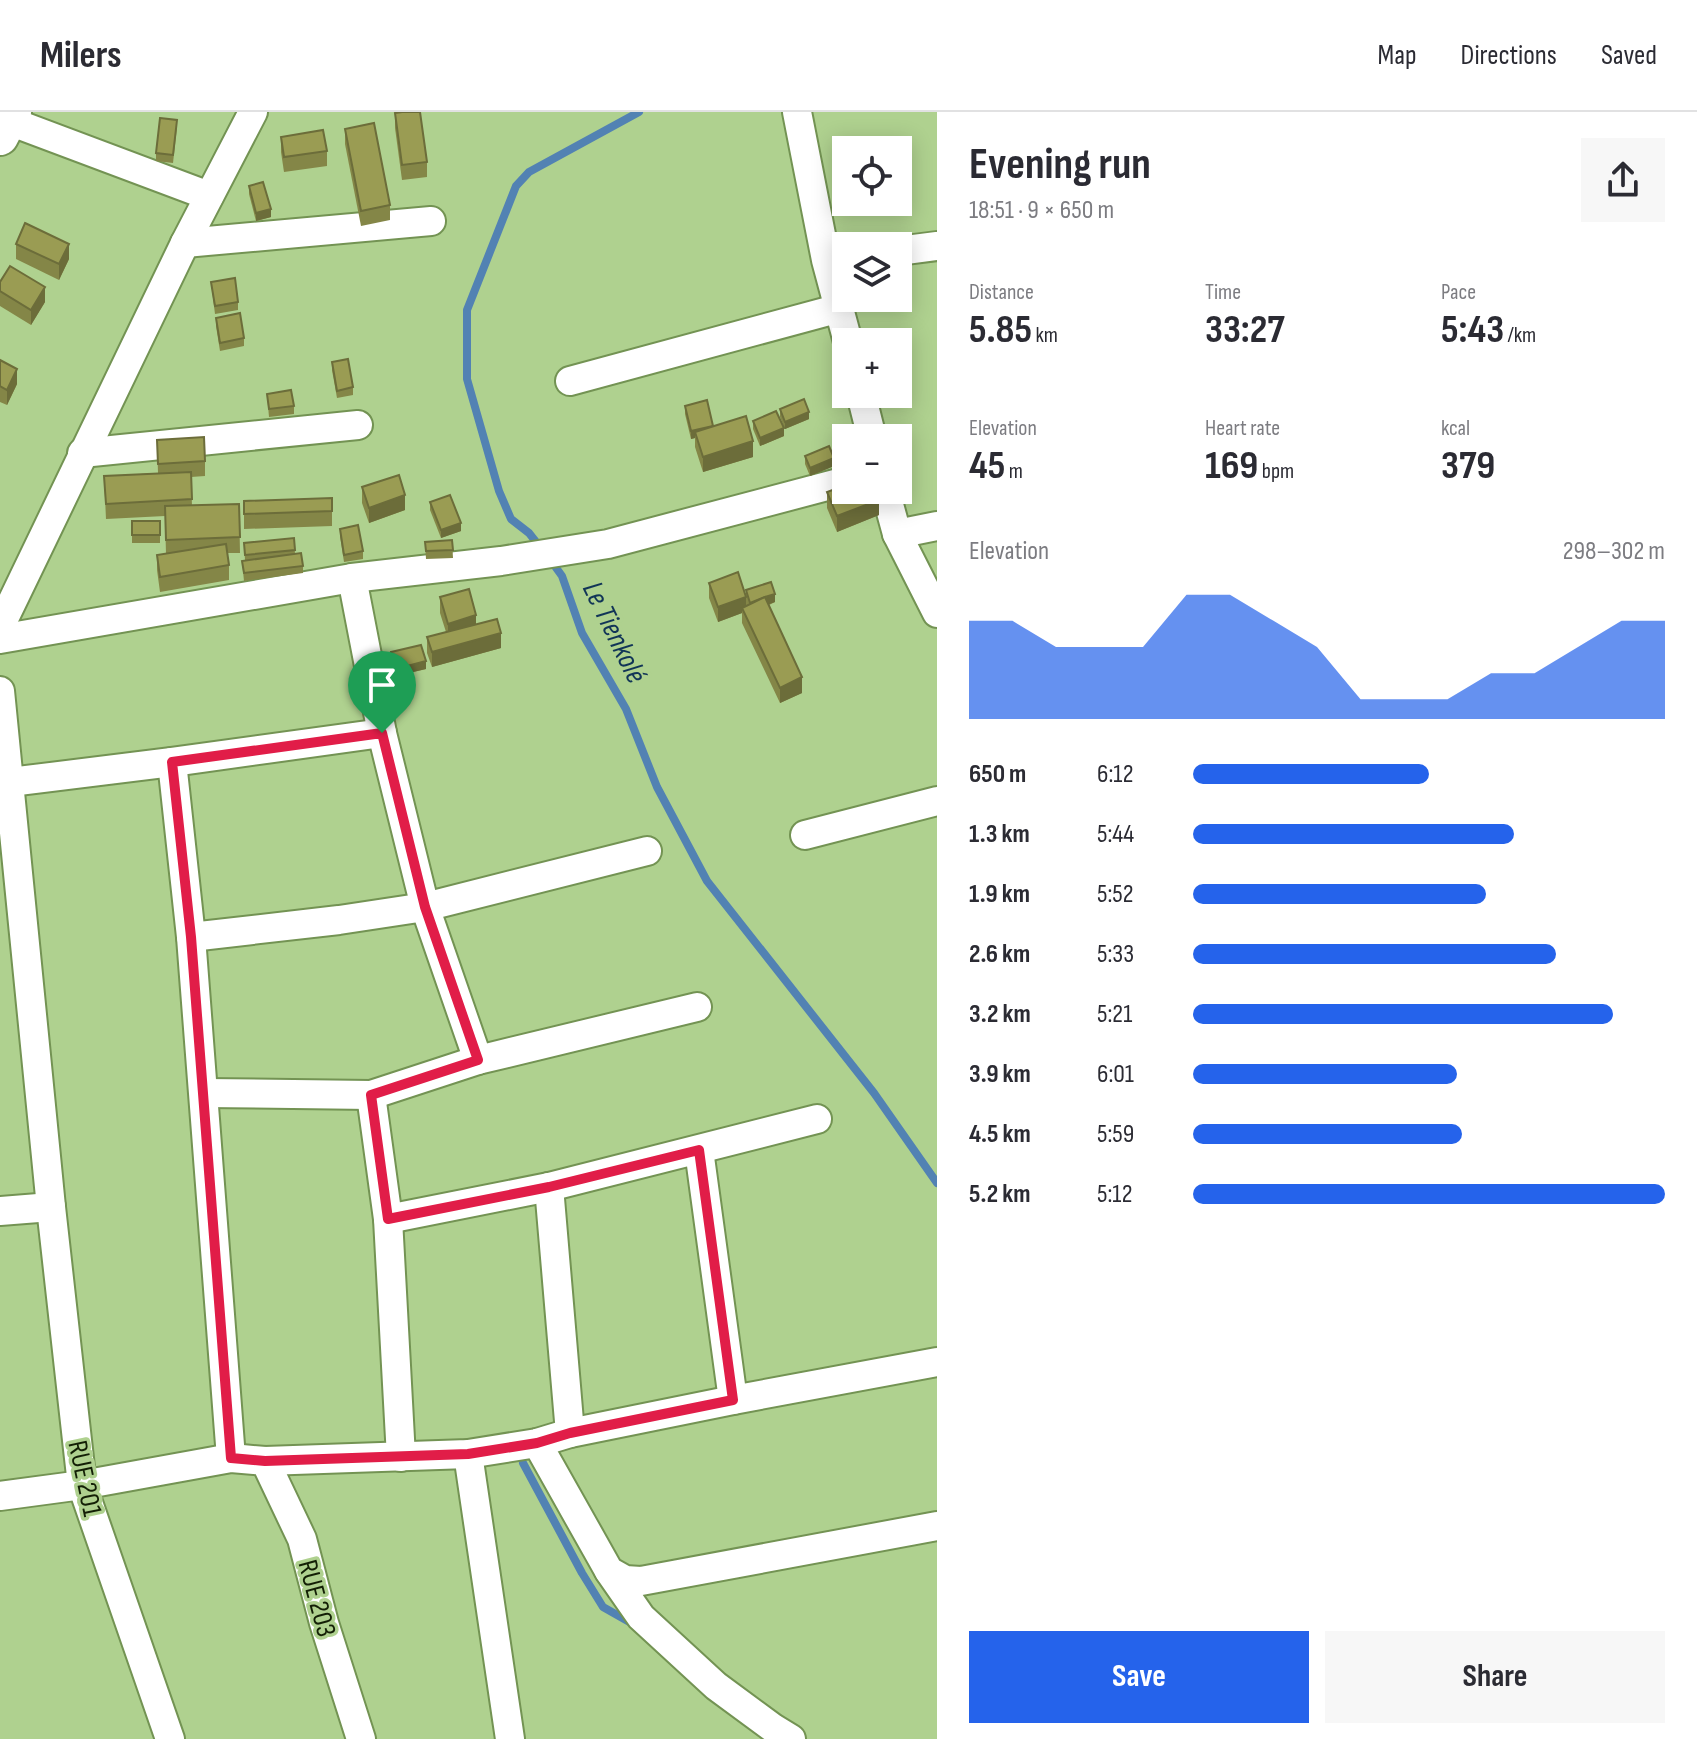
<!DOCTYPE html>
<meta charset="utf-8">
<style>
body{margin:0;font-family:"Sofia Sans Condensed",sans-serif;background:#f7f7f7;color:#2b2b33;height:100vh;display:flex;flex-direction:column;font-size:30px;white-space:nowrap}
*{box-sizing:border-box;margin:0}
p{font-size:26px;color:#7c7c81}
.icon{flex:none;width:44px;height:44px;fill:none;stroke:currentColor;stroke-width:2;stroke-linecap:round;stroke-linejoin:round}
.map{position:relative;flex:1;overflow:hidden}
.sheet{display:flex;flex-direction:column;background:#fff;width:760px}
.sheet>*{flex:none}
.buttons{position:absolute;left:832px;top:24px;display:grid;gap:16px}
.buttons a{display:grid;place-items:center;width:80px;height:80px;border-radius:0px;background:#fff;box-shadow:0 4px 20px #0003;font-size:40px}
.pin{position:absolute;display:grid;place-items:center;width:68px;height:68px;color:#fff;margin:-82px -34px;border-radius:50% 50% 50% 0;rotate:-45deg;box-shadow:0 0 8px #0007}
.pin .icon{rotate:45deg}
.round{display:grid;place-items:center;flex:none;width:84px;height:84px;border-radius:0px;background:#f7f7f7}
.head{display:flex;align-items:center;justify-content:space-between;height:136px;padding:0 32px}
h1{font-size:44px;font-weight:700;line-height:60px}
.figures{display:grid;grid-template-columns:repeat(3,1fr);gap:12px;height:136px;padding:8px 32px}
.figures div{display:grid;align-content:center}
.figures b{font-size:40px;font-weight:700}
.figures small{font-size:22px;font-weight:400}
.figures p{font-size:22px}
.chart{height:224px;padding:16px 32px}
.chart p{display:flex;justify-content:space-between}
.chart svg{width:100%;height:144px;margin-top:8px;fill:#2563eb;opacity:.7}
.primary-button{display:flex;gap:16px;margin-top:auto;padding:16px 32px}
.primary-button a{flex:1;height:92px;border-radius:0px;background:#2563eb;color:#fff;font-size:32px;font-weight:700;line-height:92px;text-align:center}
.primary-button a+a{background:#f7f7f7;color:#2b2b33}
ul{padding:0 32px;list-style:none;font-size:26px}
li{display:grid;grid-template-columns:128px 96px 1fr;align-items:center;height:60px}
li i{height:20px;border-radius:10px;background:#2563eb}
header{display:flex;align-items:center;gap:48px;box-sizing:border-box;height:112px;padding:0 40px;background:#fff;border-bottom:2px solid #e1e1e2}
header strong{font-size:38px}
nav{display:flex;gap:44px;margin-inline-start:auto;font-size:28px}
main{display:flex;flex:1;min-height:0}
.map>svg:first-child{display:block}
.lines{fill:none;stroke-linecap:round;stroke-linejoin:round}
.stream{stroke:#5282b3;stroke-width:8}
.minor-casing{stroke:#739353;stroke-width:32}
.tertiary-casing{stroke:#739353;stroke-width:40}
.minor{stroke:#fff;stroke-width:28}
.tertiary{stroke:#fff;stroke-width:36}
.wall{fill:#848647}
.shaded-wall{fill:#6c6d3a}
.building{fill:#9a9c53;stroke:#6c6d3a;stroke-width:2}
.route-casing{stroke:#fff;stroke-width:16}
.route{stroke:#e11d48;stroke-width:10}
.labels{text-anchor:middle;stroke-width:7;stroke-linejoin:round;paint-order:stroke}
.street-label{font-size:28px;fill:#131f05;stroke:#afd18f}
.water-label{font-size:30px;font-style:italic;fill:#113457;stroke:#afd18f}
</style>
<header>
<strong>Milers</strong>
<nav><a>Map</a><a>Directions</a><a>Saved</a></nav>
</header>
<main>
<div class="map">
<svg width="937" height="1627" viewBox="0 0 937 1627">
<rect width="100%" height="100%" fill="#afd18f"/>
<g class="lines">
<g class="stream">
<polyline points="540,435 529,421 511,407 499,379 467,267 467,198 516,74 529,60 639,0"/>
<polyline points="549,446 562,464 582,521 626,597 657,675 707,769 874,981 937,1071"/>
<polyline points="523,1351 582,1461 603,1495 633,1512"/>
</g>
<g class="minor-casing">
<g id="minor">
<polyline points="797,0 826,148 848,230"/>
<polyline points="9,9 209,84"/>
<polyline points="185,131 431,109"/>
<polyline points="898,139 937,134"/>
<polyline points="570,269 840,196"/>
<polyline points="861,282 872,326"/>
<polyline points="82,341 358,313"/>
<polyline points="885,378 897,422 937,501"/>
<polyline points="897,422 937,414"/>
<polyline points="352,466 382,621 425,795 478,948"/>
<polyline points="0,515 185,131 253,0"/>
<polyline points="0,527 352,466 501,449 608,432 846,369"/>
<polyline points="0,579 51,1095 82,1373 170,1627"/>
<polyline points="172,650 191,825 231,1346"/>
<polyline points="10,670 172,650 382,621"/>
<polyline points="805,723 937,689"/>
<polyline points="191,825 339,808 425,795 647,739"/>
<polyline points="204,981 371,983 478,948 697,895"/>
<polyline points="371,983 388,1107 401,1345"/>
<polyline points="699,1038 733,1288"/>
<polyline points="549,1075 570,1321"/>
<polyline points="0,1099 51,1095"/>
<polyline points="388,1107 549,1075 817,1007"/>
<polyline points="537,1331 609,1459 625,1468 641,1469 937,1414"/>
<polyline points="468,1342 510,1627"/>
<polyline points="265,1349 302,1427 324,1511 361,1627"/>
<polyline points="0,1384 82,1373 231,1346 265,1349 468,1342 537,1331 570,1321 733,1288 937,1250"/>
<polyline points="609,1459 641,1505 716,1574 773,1616 791,1627"/>
</g>
</g>
<g class="tertiary-casing">
<polyline id="tertiary" points="0,25 13,0"/>
</g>
<use href="#minor" class="minor"/>
<use href="#tertiary" class="tertiary"/>
</g>
<g class="wall">
<polygon points="395,1 427,50 427,65 402,68 395,16"/>
<polygon points="177,15 173,51 156,49 156,41"/>
<polygon points="345,17 390,93 390,108 361,114 345,32"/>
<polygon points="281,25 327,39 327,54 284,60 281,40"/>
<polygon points="249,74 271,105 256,109 249,82"/>
<polygon points="16,132 69,147 59,168 16,147"/>
<polygon points="0,170 45,190 31,213 0,194"/>
<polygon points="211,170 238,190 238,198 215,202"/>
<polygon points="216,206 244,226 244,234 220,239 216,214"/>
<polygon points="0,248 17,272 7,293 0,290"/>
<polygon points="332,250 353,275 353,283 337,286 332,258"/>
<polygon points="267,282 294,294 294,302 269,305"/>
<polygon points="685,294 713,314 753,345 703,360 695,335 695,326 691,327 685,302"/>
<polygon points="780,297 809,307 785,317 780,305"/>
<polygon points="753,309 784,324 760,334 753,317"/>
<polygon points="157,328 205,349 205,364 191,365 192,394 239,392 240,441 227,441 229,453 229,468 160,480 157,458 157,443 166,442 165,404 106,407 104,364 158,361"/>
<polygon points="805,344 834,354 810,364 805,352"/>
<polygon points="362,375 405,398 369,411 362,391"/>
<polygon points="827,380 879,403 837,420 827,396"/>
<polygon points="332,386 332,414 244,417 244,389"/>
<polygon points="430,390 461,419 441,426 430,398"/>
<rect x="132" y="409" width="28" height="22"/>
<polygon points="340,417 363,439 363,447 344,450 340,424"/>
<polygon points="294,426 295,442 303,454 303,461 244,469 242,449 245,448 244,431"/>
<polygon points="452,428 453,446 426,447 425,430"/>
<polygon points="709,471 746,483 746,478 775,490 769,493 802,581 780,591 742,511 742,501 718,510 709,486"/>
<polygon points="440,485 476,512 501,536 432,555 427,541 427,525 446,520 440,501"/>
<polygon points="391,540 426,557 396,564 391,548"/>
</g>
<g class="shaded-wall">
<polygon points="271,97 271,105 256,109 256,101"/>
<polygon points="69,132 69,147 59,168 59,152"/>
<polygon points="45,175 45,190 31,213 31,198"/>
<polygon points="17,257 17,272 7,293 7,278"/>
<polygon points="809,300 809,307 785,317 785,310"/>
<polygon points="713,314 695,320 695,326 691,327 691,319"/>
<polygon points="784,316 784,324 760,334 760,326"/>
<polygon points="753,329 753,345 703,360 703,345"/>
<polygon points="834,346 834,354 810,364 810,356"/>
<polygon points="405,383 405,398 369,411 369,396"/>
<polygon points="879,388 879,403 837,420 837,404"/>
<polygon points="461,411 461,419 441,426 441,418"/>
<polygon points="775,482 775,490 750,499 750,491"/>
<polygon points="746,485 746,500 742,496 742,501 718,510 718,495"/>
<polygon points="476,503 476,518 448,527 448,512"/>
<polygon points="501,521 501,536 432,555 432,540"/>
<polygon points="426,549 426,557 396,564 396,557"/>
<polygon points="802,565 802,581 780,591 780,576"/>
</g>
<g class="building">
<polygon points="402,0 420,0 427,50 402,53 395,1"/>
<polygon points="160,6 177,8 173,43 156,41"/>
<polygon points="374,11 390,93 361,99 345,17"/>
<polygon points="323,18 327,39 284,45 281,25"/>
<polygon points="263,70 271,97 256,101 249,74"/>
<polygon points="25,111 69,132 59,152 16,132"/>
<polygon points="10,154 45,175 31,198 0,179 0,170"/>
<polygon points="235,166 238,190 215,194 211,170"/>
<polygon points="240,201 244,226 220,231 216,206"/>
<polygon points="348,247 353,275 337,279 332,250"/>
<polygon points="0,248 17,257 7,278 0,274"/>
<polygon points="291,278 294,294 269,297 267,282"/>
<polygon points="804,287 809,300 785,310 780,297"/>
<polygon points="707,288 713,314 691,319 685,294"/>
<polygon points="776,299 784,316 760,326 753,309"/>
<polygon points="746,304 753,329 703,345 695,320"/>
<polygon points="204,325 205,349 158,352 157,328"/>
<polygon points="829,334 834,346 810,356 805,344"/>
<polygon points="191,360 192,387 106,392 104,364"/>
<polygon points="399,363 405,383 369,396 362,375"/>
<polygon points="846,373 846,378 875,378 879,388 837,404 827,380"/>
<polygon points="450,383 461,411 441,418 430,390"/>
<polygon points="332,386 332,399 244,402 244,389"/>
<polygon points="239,392 240,425 166,428 165,394"/>
<rect x="132" y="409" width="28" height="14"/>
<polygon points="358,413 363,439 344,443 340,417"/>
<polygon points="294,426 295,438 245,443 244,431"/>
<polygon points="452,428 453,438 426,439 425,430"/>
<polygon points="226,432 229,453 160,465 157,443"/>
<polygon points="301,441 303,454 244,461 242,449"/>
<polygon points="738,460 746,485 718,495 709,471"/>
<polygon points="771,470 775,482 765,485 750,491 746,478"/>
<polygon points="469,477 476,503 448,512 440,485"/>
<polygon points="765,485 802,565 780,576 742,496"/>
<polygon points="497,507 501,521 432,540 427,525"/>
<polygon points="421,533 426,549 396,557 391,540"/>
</g>
<g class="lines">
<g class="route-casing">
<polygon id="route" points="382,621 425,795 478,948 371,983 388,1107 549,1075 699,1038 733,1288 570,1321 537,1331 468,1342 265,1349 231,1346 191,825 172,650"/>
</g>
<use href="#route" class="route"/>
</g>
<g class="labels">
<g class="street-label">
<text transform="translate(86 1366) rotate(78)" y="10">RUE 201</text>
<text transform="translate(318 1486) rotate(75)" y="10">RUE 203</text>
</g>
<g class="water-label">
<text transform="translate(615 520) rotate(64)" y="10">Le Tienkolé</text>
</g>
</g>
</svg>
<div class="buttons">
<a><svg class="icon" aria-label="locate" viewBox="0 0 24 24"><circle cx="12" cy="12" r="6"/><path d="M12 2v4M12 18v4M2 12h4M18 12h4"/></svg></a>
<a><svg class="icon" aria-label="layers" viewBox="0 0 24 24"><path d="M12 4l9 5-9 5-9-5zM3 14l9 5 9-5"/></svg></a>
<a>+</a>
<a>−</a>
</div>
<div class="pin" style="left:382px;top:621px;background:#1e9e55"><svg class="icon" aria-label="arrive" viewBox="0 0 24 24"><path d="M6 21V4h12l-3 4 3 4H6"/></svg></div>
</div>
<section class="sheet">
<div class="head"><div><h1>Evening run</h1><p>18:51 · 9 × 650 m</p></div><a class="round"><svg class="icon" aria-label="share" viewBox="0 0 24 24"><path d="M12 15V3M7 8l5-5 5 5M5 13v7h14v-7"/></svg></a></div>
<div class="figures">
<div><p>Distance</p><b>5.85<small> km</small></b></div>
<div><p>Time</p><b>33:27</b></div>
<div><p>Pace</p><b>5:43<small> /km</small></b></div>
</div>
<div class="figures">
<div><p>Elevation</p><b>45<small> m</small></b></div>
<div><p>Heart rate</p><b>169<small> bpm</small></b></div>
<div><p>kcal</p><b>379</b></div>
</div>
<div class="chart"><p><span>Elevation</span>298–302 m</p>
<svg viewBox="0 0 160 44" preserveAspectRatio="none"><path d="M0 44V14L10 14L20 22L30 22L40 22L50 6L60 6L70 14L80 22L90 38L100 38L110 38L120 30L130 30L140 22L150 14L160 14V44z"/></svg>
</div>
<ul>
<li><b>650 m</b>6:12<i style="width:50%"></i></li>
<li><b>1.3 km</b>5:44<i style="width:68%"></i></li>
<li><b>1.9 km</b>5:52<i style="width:62%"></i></li>
<li><b>2.6 km</b>5:33<i style="width:77%"></i></li>
<li><b>3.2 km</b>5:21<i style="width:89%"></i></li>
<li><b>3.9 km</b>6:01<i style="width:56%"></i></li>
<li><b>4.5 km</b>5:59<i style="width:57%"></i></li>
<li><b>5.2 km</b>5:12<i style="width:100%"></i></li>
</ul>
<div class="primary-button"><a>Save</a><a>Share</a></div>
</section>
</main>
